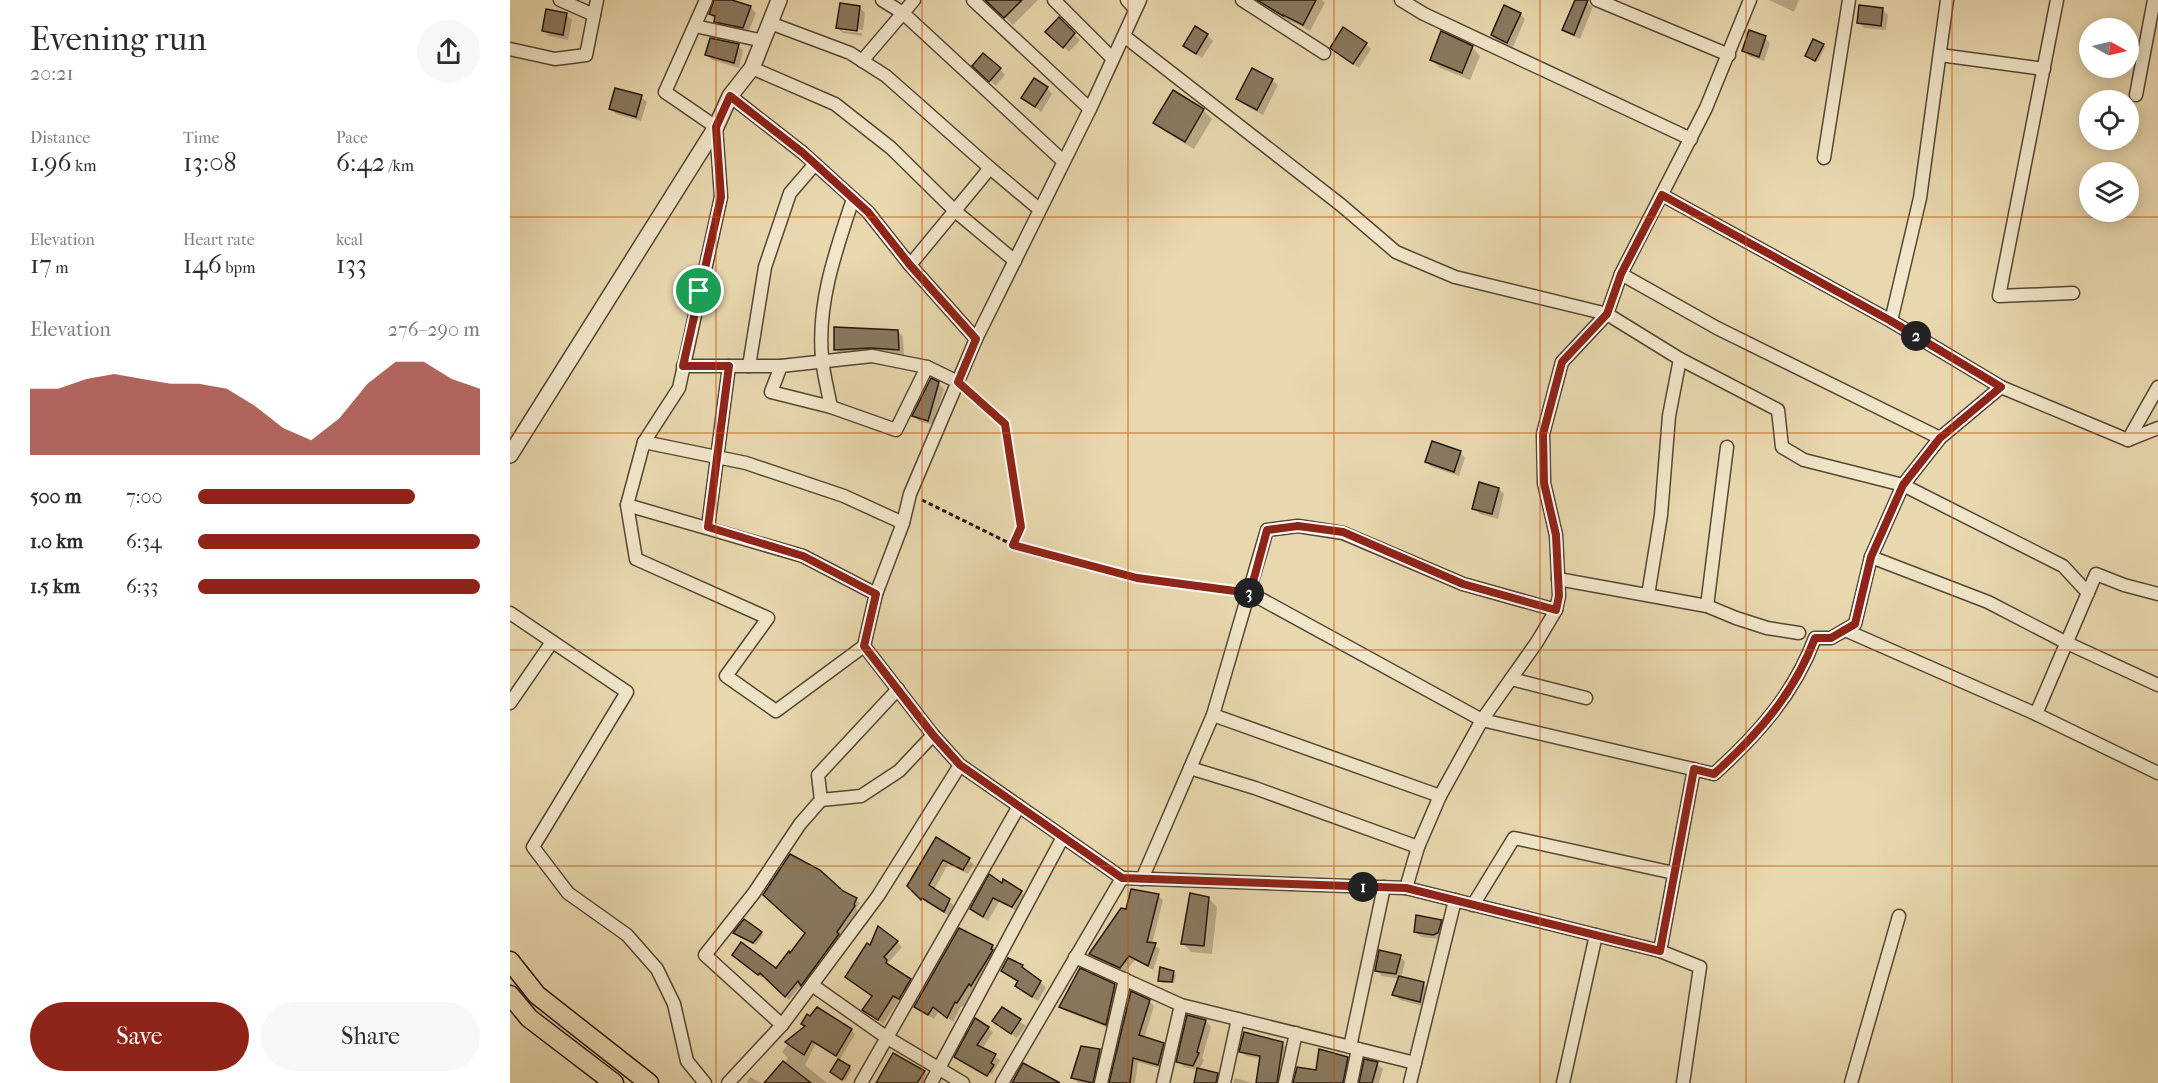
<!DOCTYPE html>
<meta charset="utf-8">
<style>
body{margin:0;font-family:"IM FELL French Canon",serif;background:#f7f7f7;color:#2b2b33;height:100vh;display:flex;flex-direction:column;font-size:22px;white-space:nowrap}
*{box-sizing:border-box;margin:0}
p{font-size:20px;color:#7c7c81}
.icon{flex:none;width:33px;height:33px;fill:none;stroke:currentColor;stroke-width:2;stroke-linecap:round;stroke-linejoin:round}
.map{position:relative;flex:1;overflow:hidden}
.side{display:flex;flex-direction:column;background:#fff;width:510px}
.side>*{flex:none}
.needle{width:39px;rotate:98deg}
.buttons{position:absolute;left:1569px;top:18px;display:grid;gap:12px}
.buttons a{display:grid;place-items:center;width:60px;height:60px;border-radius:50%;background:#fff;box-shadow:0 3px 15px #0003;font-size:30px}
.pin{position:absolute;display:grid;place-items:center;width:51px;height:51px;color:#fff;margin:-26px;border:3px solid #fff;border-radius:50%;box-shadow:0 2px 6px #0007}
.km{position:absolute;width:30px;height:30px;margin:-15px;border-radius:50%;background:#222;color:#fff;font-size:16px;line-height:30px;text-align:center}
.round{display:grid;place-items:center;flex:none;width:63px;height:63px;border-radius:32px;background:#f7f7f7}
.summary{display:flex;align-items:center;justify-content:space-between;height:102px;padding:0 30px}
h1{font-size:33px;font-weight:600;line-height:45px}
.figures{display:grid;grid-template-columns:repeat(3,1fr);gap:9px;height:102px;padding:6px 30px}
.figures div{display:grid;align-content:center}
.figures b{font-size:26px;font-weight:600}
.figures small{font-size:16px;font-weight:400}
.figures p{font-size:16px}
.chart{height:168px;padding:12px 30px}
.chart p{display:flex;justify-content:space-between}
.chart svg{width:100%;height:108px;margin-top:6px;fill:#8f2418;opacity:.7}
.cta{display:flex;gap:12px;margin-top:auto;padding:12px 30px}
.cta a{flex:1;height:69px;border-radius:36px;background:#8f2418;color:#fff;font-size:24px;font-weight:600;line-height:69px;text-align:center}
.cta a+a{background:#f7f7f7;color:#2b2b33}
ul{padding:0 30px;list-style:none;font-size:20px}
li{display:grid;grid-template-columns:96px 72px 1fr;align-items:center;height:45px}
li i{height:15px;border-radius:8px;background:#8f2418}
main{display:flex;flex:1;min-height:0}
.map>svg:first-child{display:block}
.shadow{fill:#0003}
.building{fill:#8a7a60;stroke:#23150c;stroke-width:1.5}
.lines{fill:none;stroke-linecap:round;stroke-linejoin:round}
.minor-casing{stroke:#544634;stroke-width:15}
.tertiary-casing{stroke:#544634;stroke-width:18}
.primary-casing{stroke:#23150c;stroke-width:21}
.path{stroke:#23150c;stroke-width:3;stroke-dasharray:4.5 3;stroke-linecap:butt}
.minor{stroke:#f1e6ca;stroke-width:12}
.tertiary{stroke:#f1e6ca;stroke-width:15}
.primary{stroke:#e9d8ae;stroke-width:18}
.route-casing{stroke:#fff;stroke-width:12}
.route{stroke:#8f2418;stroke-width:8}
.grid{fill:none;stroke:#ca4f0c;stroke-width:1.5;stroke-opacity:0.55}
</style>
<main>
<section class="side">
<div class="summary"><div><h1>Evening run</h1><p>20:21</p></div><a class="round"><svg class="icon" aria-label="share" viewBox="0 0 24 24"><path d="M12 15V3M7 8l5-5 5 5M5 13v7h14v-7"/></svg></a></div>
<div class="figures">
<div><p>Distance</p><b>1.96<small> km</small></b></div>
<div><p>Time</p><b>13:08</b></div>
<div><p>Pace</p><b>6:42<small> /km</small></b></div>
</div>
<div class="figures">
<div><p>Elevation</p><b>17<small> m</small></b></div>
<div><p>Heart rate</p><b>146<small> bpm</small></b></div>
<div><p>kcal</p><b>133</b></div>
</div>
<div class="chart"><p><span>Elevation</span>276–290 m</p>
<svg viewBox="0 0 160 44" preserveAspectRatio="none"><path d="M0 44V17L10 17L20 13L30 11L40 13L50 15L60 15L70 17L80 24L90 33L100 38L110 29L120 15L130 6L140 6L150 13L160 17V44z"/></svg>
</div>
<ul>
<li><b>500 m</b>7:00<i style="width:77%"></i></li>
<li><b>1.0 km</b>6:34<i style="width:100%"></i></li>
<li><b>1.5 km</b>6:33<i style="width:100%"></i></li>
</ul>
<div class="cta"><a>Save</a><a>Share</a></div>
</section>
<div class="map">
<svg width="1648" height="1083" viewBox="0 0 1648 1083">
<rect width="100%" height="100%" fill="#e9d8ae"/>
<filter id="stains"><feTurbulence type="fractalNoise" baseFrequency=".00333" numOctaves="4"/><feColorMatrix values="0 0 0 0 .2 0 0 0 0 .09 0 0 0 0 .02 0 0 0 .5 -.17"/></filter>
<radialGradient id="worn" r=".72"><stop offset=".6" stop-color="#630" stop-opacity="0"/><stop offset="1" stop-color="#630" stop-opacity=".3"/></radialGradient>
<g class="shadow">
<polygon points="205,0 216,0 240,7 246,13 238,33 211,27 200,14"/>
<polygon points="477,0 528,0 503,25"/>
<polygon points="749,0 812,0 815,3 800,31 781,21 780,22"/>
<polygon points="1066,0 1077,2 1083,7 1070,39 1060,35 1054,29"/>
<polygon points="1259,0 1289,0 1284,12"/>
<polygon points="349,7 355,13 353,30 332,27 332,31 352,33 352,36 333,33 328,28"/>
<polygon points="1373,10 1378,15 1376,30 1354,28 1348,22"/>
<polygon points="1010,14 1015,19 1003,47 988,41 982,35"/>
<polygon points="56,15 62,20 58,40 39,36 33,30"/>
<polygon points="549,19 570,40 559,52 543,37"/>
<polygon points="697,35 703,41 692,58 675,46"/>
<polygon points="1255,38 1260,43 1254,61 1239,56 1233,50"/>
<polygon points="856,44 861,49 849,68 827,53"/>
<polygon points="228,45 233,51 229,68 202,60 197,55"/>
<polygon points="1313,45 1315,47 1308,62 1299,58"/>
<polygon points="962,47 970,56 960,80 930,68 921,59"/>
<polygon points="464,66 490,69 495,75 486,86"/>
<polygon points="762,80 768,85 753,115 733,104 728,99"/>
<polygon points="537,88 542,94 531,112 513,98"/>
<polygon points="131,97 137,102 131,121 106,114 101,109"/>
<polygon points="693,110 702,119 684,149 654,131 645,123"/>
<polygon points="388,331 393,337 394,355 368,353 331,355 325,349"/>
<polygon points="428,383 434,389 423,425 409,421 404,416"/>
<polygon points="950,452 955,458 949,476 922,467 916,462"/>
<polygon points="989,489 994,494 988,519 970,514 964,508"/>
<polygon points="426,839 464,864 458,874 438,864 424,890 444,905 439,916 417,903 399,886"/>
<polygon points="493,885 511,892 516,897 507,911 489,902 478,921 462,909"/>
<polygon points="332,892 350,903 346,908 348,911 330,936 332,939 295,988 292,984 279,1000 255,975 252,978 227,958 267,970 281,955"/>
<polygon points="648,896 653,900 642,944 650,949 643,970 625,960 615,972 585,959 581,954 617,911"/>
<polygon points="698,898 707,907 702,954 681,952 673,943"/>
<polygon points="931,921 936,926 934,938 929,939 911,937 905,931"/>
<polygon points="449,930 483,946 488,951 466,990 464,988 453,1007 451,1006 443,1022 429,1011 424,1019 406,1007"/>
<polygon points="251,933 253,935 246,945 228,935"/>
<polygon points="387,942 392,947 378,963 405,986 395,1003 389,1000 373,1024 354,1010 364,997 342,982"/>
<polygon points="890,956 895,962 891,978 913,983 918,989 915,1007 890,1000 884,995 890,979 872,976 866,970"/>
<polygon points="512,967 536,987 528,1001 513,991 509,983 492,970"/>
<polygon points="651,969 666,975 664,983 652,983 650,981"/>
<polygon points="604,986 610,991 601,1029 556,1011 551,1007"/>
<polygon points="639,1001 644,1006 634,1039 653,1045 658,1050 653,1069 628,1062 625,1083 600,1083"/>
<polygon points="492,1009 516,1026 507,1038 490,1026"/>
<polygon points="696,1021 701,1027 692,1058 694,1060 689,1070 706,1073 711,1078 711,1083 686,1083 688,1070 674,1067 668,1061"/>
<polygon points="478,1028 483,1032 472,1049 490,1060 482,1074 451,1061"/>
<polygon points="341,1030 345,1034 329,1061 342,1069 335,1081 322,1072 330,1059 306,1043 295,1065 317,1083 280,1083 265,1073 278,1058 272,1052 281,1040"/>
<polygon points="772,1043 777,1048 772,1083 746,1083 751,1059 736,1056 731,1051"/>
<polygon points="590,1051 595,1056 589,1083 568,1083 563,1078"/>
<polygon points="837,1058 842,1063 839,1083 784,1083"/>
<polygon points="867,1064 873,1069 869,1083 850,1083"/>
<polygon points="414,1072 418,1076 414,1083 368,1083"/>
<polygon points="240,1077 251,1083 237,1083"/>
<polygon points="725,1078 743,1083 723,1083"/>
</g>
<g class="building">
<polygon points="204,0 222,0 241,6 233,28 204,22 205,16 199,14"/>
<polygon points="475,0 512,0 494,18"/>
<polygon points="747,0 806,0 793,25 773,15 773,16"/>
<polygon points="1065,0 1078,0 1064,35 1052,30"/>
<polygon points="330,3 350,6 347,31 326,28"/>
<polygon points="994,5 1011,13 997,43 981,35"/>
<polygon points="1349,5 1373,8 1371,26 1347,23"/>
<polygon points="36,9 57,13 53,35 32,31"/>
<polygon points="549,17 565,33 553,48 535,32"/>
<polygon points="685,26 698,34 686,54 673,46"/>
<polygon points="833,27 857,43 843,64 820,48"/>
<polygon points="1239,30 1256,36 1249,57 1232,51"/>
<polygon points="931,31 963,46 952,73 920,60"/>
<polygon points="200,38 229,44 224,63 195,55"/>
<polygon points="1303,39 1314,44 1305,61 1295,56"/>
<polygon points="473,53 491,68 479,82 462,66"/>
<polygon points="742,68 763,79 747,110 726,99"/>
<polygon points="524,78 538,87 525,107 511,98"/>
<polygon points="105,88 132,95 126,117 99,109"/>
<polygon points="663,90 694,109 675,142 643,123"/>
<polygon points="324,327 388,330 389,350 361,348 324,350"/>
<polygon points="421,378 429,382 418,421 402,416"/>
<polygon points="922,441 951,451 944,472 915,462"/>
<polygon points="969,482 989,488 982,514 962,509"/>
<polygon points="426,837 460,858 453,870 433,860 419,885 440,899 434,912 412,898 411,900 397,886"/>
<polygon points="280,854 310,870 333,891 347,898 344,904 345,906 327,932 329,934 291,986 288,981 275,997 250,973 248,975 222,955 231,942 266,968 279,951 280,953 295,933 253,895"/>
<polygon points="479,874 492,883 493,879 512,891 502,907 483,898 473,917 460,909"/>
<polygon points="621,889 649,894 637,942 646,943 638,966 619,956 610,968 579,954 611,908 616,909"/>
<polygon points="680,893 699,897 694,946 671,944"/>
<polygon points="906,915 932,920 928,933 923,935 904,932"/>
<polygon points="234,919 252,932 243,943 223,933"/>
<polygon points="368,926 388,941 374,957 377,960 376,963 401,979 389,999 383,996 368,1020 352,1010 362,996 335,977 357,943 360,945"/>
<polygon points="449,928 483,945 481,949 483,950 461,986 459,984 447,1003 445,1002 437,1018 423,1007 418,1015 404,1007"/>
<polygon points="869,950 891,955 886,974 865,971"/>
<polygon points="498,958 513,965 512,967 531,981 522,997 505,986 508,981 491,971"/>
<polygon points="650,967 664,971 662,982 648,981"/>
<polygon points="570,968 605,984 596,1025 549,1007"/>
<polygon points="889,976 914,982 910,1002 882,995"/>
<polygon points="621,991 640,1000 629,1035 654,1043 650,1058 648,1065 623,1058 620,1083 599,1083"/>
<polygon points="307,1007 342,1029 326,1056 302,1041 294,1055 275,1042 295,1026 291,1024 297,1014 300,1016"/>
<polygon points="492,1007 511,1019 501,1034 482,1021"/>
<polygon points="677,1015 696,1020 687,1052 689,1053 683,1066 666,1062"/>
<polygon points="465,1018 479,1027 467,1045 486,1054 481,1063 484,1065 477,1076 444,1057"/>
<polygon points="734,1032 773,1042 767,1083 746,1083 750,1056 729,1052"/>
<polygon points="571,1046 590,1049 583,1083 561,1078"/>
<polygon points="809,1049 838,1057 833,1083 783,1083 787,1067 806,1070"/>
<polygon points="383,1053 415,1071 407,1083 366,1083"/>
<polygon points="328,1059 340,1066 332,1080 320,1072"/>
<polygon points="854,1059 868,1062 862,1083 849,1083"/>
<polygon points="273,1061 301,1083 254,1083"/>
<polygon points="513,1063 550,1083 502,1083"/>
<polygon points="687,1068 708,1073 706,1083 684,1083"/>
</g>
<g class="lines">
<g class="minor-casing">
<g id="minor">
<polyline points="50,0 84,15"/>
<polyline points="196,0 155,92 206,127 211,197 169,388 134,442 117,505 126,559 258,618 216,676 266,711 354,646 366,594 393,523 400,494 466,339 580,109 630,0"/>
<polyline points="372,0 393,13 553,161"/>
<polyline points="463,0 580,109"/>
<polyline points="544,0 602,58"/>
<polyline points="617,0 625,9"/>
<polyline points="732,0 814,53"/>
<polyline points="891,0 914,14 1181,139"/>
<polyline points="1087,0 1219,55"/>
<polyline points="1547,0 1489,296 1563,293"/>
<polyline points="260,23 340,53 376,76 480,168 529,209"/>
<polyline points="185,26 253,41"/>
<polyline points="614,36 831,205 886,252 945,277 1097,314 1111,274 1196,108 1240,0"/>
<polyline points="0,49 45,59 76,55 87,0"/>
<polyline points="1430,55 1534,69"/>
<polyline points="352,61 404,0"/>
<polyline points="242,68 325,104 381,148 445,211 505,261"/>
<polyline points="1626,95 1644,0"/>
<polyline points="220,96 293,153 358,212 400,265 466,339"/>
<polyline points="1314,158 1339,0"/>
<polyline points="1152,195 1381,321 1491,387 1618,440 1648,428"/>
<polyline points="400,265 480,168"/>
<polyline points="1111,274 1207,328 1430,438 1491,387"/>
<polyline points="1381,321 1410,198 1437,0"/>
<polyline points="173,366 271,366 362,356 417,367 448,382"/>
<polyline points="239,366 255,267 280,193 305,164"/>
<polyline points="271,366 261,392 321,407 386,430 417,367"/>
<path d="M321 407C318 391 313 373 312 357 307 303 326 250 343 199"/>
<polyline points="1618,440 1648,387"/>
<polyline points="134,442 236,463 334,496 393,523"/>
<polyline points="117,505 293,556 366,594"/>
<polyline points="198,527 219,366"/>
<polyline points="1361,557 1478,602 1557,643 1648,685"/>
<polyline points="1048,579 1197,606 1226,618 1257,628 1289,633"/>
<path d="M740 593 972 720 1204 774C1248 734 1284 694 1305 638H1321L1345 624 1361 557 1393 485 1430 438"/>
<polyline points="1138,595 1151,515 1159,416 1170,359"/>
<polyline points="1197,606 1217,447"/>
<polyline points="0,613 117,692 23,847 58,893 117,935 147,969 164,1004 177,1061 195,1083"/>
<polyline points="1335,630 1526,714 1648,773"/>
<polyline points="354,646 423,735 450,765 612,878 896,888 1150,951 1190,967 1173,1083"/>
<polyline points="1001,679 1076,698"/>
<polyline points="0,703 42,642"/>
<polyline points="1526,714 1586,574 1614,585 1648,594"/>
<polyline points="703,715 930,796"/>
<polyline points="680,768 745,788 908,847"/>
<polyline points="311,800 351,796 389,771 423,735"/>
<polyline points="632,879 703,715 757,530 788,526 833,533 953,584 1046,610"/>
<polyline points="896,888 908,847 930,796 972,720 1027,642 1046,610 1049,596 1046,535 1034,483 1033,434 1052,362 1097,314 1170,359 1268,410 1272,447 1294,460 1393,485 1553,566 1578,593"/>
<polyline points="963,905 1004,838 1164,873"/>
<polyline points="1150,951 1184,769"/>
<polyline points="565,957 671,1005 905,1063"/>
<polyline points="302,985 376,1037 453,1083"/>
<polyline points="272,1025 195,955 244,893 290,824 311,800 308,775 388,689"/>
<polyline points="840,1047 874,887"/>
<polyline points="218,1083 272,1025 368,896 450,765"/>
<polyline points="351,1083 509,806"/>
<polyline points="421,1083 553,837"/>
<polyline points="492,1083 612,878"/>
<polyline points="591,1083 615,979"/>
<polyline points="653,1083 671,1005"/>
<polyline points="714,1083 728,1019"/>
<polyline points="775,1083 786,1033"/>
<polyline points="841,1083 848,1049"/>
<polyline points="900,1083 945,900"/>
<polyline points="1053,1083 1086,935"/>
<polyline points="1341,1083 1389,916"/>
</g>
</g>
<g class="tertiary-casing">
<polyline id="tertiary" points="0,455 206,127 220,96 242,68 269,0"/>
</g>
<g class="primary-casing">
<g id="primary">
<polyline points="0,961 27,995 139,1083"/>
<polyline points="0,995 19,1018 104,1083"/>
</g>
</g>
<g class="path">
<polyline points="458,391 495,425 511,527 503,545"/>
<polyline points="412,500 503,545 627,578 726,591"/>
</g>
<use href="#minor" class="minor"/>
<use href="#tertiary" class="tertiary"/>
<use href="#primary" class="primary"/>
</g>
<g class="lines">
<g class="route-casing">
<path id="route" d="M220 96 293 153 358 212 400 265 466 339 448 382 495 424 511 527 503 545 627 578 740 593 757 530 788 526 833 532 953 584 1046 610 1049 596 1046 535 1034 483 1033 434 1052 362 1097 314 1111 274 1152 195 1381 321 1491 387 1430 438 1393 485 1361 557 1345 624 1321 638H1305C1284 694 1248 734 1204 774L1184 769 1150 951 896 888 612 878 450 765 423 735 354 646 366 594 293 556 198 527 219 366H173L211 197 206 127Z"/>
</g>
<use href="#route" class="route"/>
</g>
<path class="grid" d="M206 0V1083M412 0V1083M618 0V1083M824 0V1083M1030 0V1083M1236 0V1083M1442 0V1083M0 217H1648M0 433H1648M0 650H1648M0 866H1648"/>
<rect width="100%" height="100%" filter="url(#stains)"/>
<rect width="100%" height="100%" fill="url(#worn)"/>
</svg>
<div class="buttons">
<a><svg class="needle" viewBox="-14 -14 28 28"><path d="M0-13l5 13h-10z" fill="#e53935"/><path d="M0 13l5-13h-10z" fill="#7c7c81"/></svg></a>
<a><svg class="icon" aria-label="locate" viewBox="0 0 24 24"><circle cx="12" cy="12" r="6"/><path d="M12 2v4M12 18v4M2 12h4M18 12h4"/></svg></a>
<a><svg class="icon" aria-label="layers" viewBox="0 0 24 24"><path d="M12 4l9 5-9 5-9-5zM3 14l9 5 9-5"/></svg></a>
</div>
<div class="pin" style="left:189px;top:291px;background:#1e9e55"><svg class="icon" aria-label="arrive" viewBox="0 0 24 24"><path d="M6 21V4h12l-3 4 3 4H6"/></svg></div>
<b class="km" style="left:853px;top:887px">1</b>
<b class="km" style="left:1406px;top:336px">2</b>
<b class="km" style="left:739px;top:593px">3</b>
</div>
</main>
